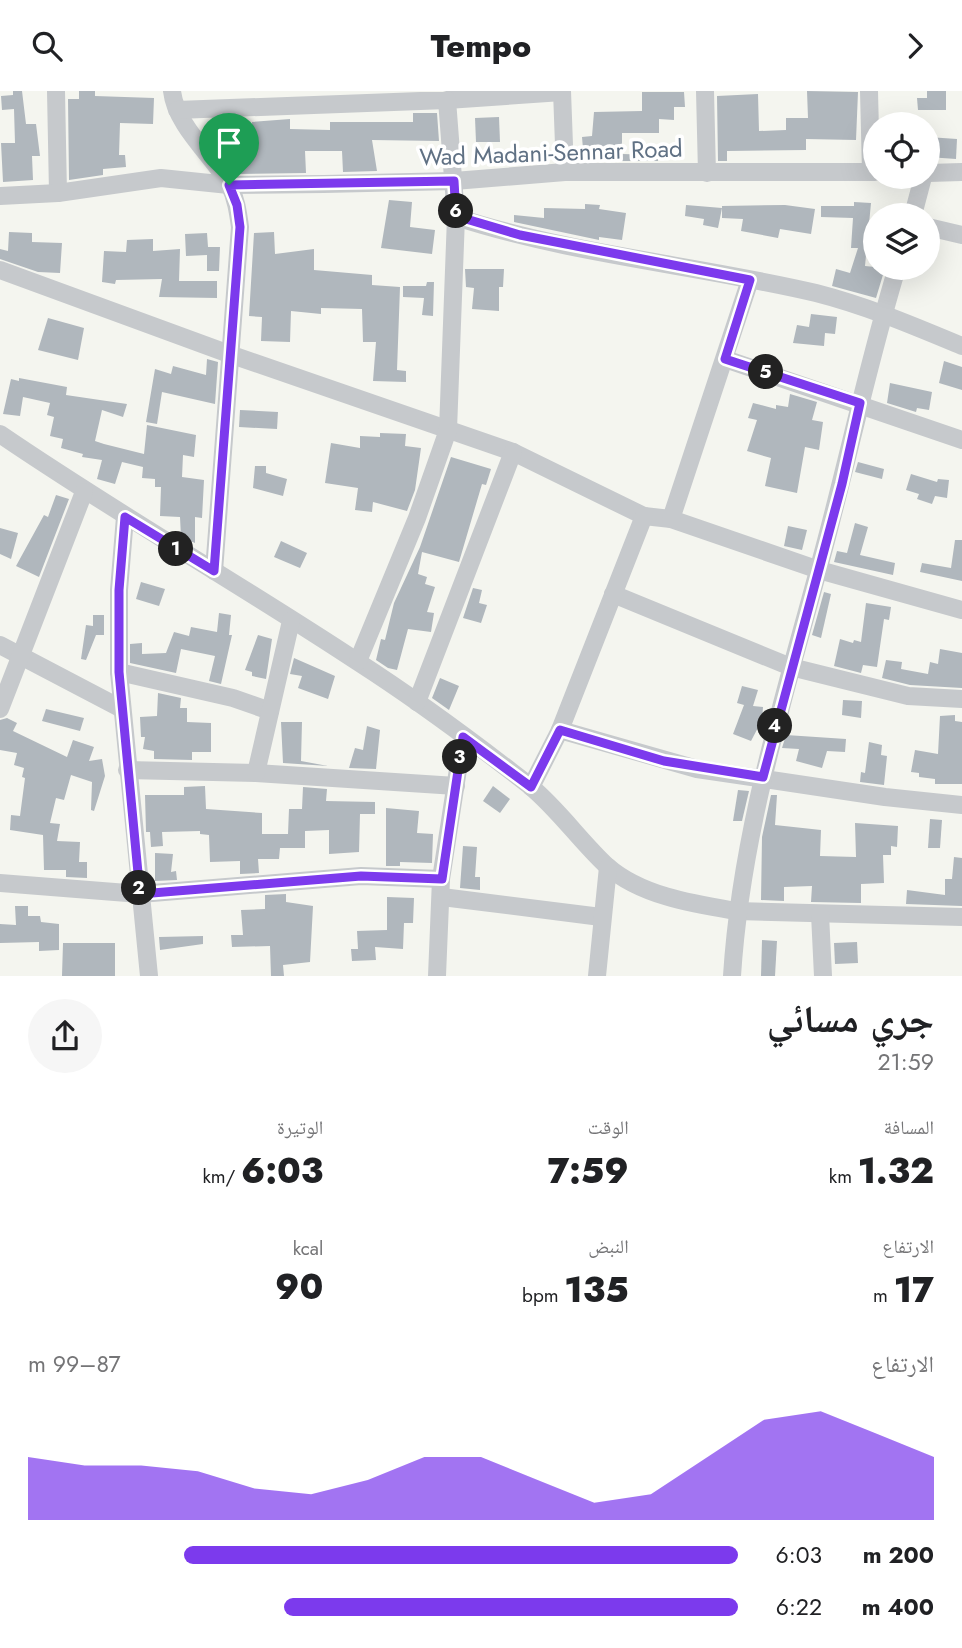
<!DOCTYPE html>
<html lang="ar">
<meta charset="utf-8">
<style>
body{margin:0;font-family:Jost,"Noto Naskh Arabic",sans-serif;background:#f6f6f6;color:#202124;direction:rtl;height:100vh;display:flex;flex-direction:column;font-size:26px;white-space:nowrap}
*{box-sizing:border-box;margin:0}
p{font-size:23px;color:#757577}
.icon{flex:none;width:38px;height:38px;fill:none;stroke:currentColor;stroke-width:2;stroke-linecap:round;stroke-linejoin:round}
.map{position:relative;height:885px;overflow:hidden;direction:ltr}
.side{display:flex;flex-direction:column;background:#fff;flex:1}
.side>*{flex:none}
.fabs{position:absolute;left:863px;top:21px;display:grid;gap:14px}
.fabs a{display:grid;place-items:center;width:77px;height:77px;border-radius:50%;background:#fff;box-shadow:0 7px 28px #0002;font-size:35px}
.pin{position:absolute;display:grid;place-items:center;width:60px;height:60px;color:#fff;margin:-72px -30px;border-radius:50% 50% 50% 0;rotate:-45deg;box-shadow:0 0 7px #0007}
.pin .icon{rotate:45deg}
.km{position:absolute;width:35px;height:35px;margin:-18px;border-radius:50%;background:#222;color:#fff;font-size:19px;line-height:35px;text-align:center}
.round{display:grid;place-items:center;flex:none;width:74px;height:74px;border-radius:37px;background:#f6f6f6}
.summary{display:flex;align-items:center;justify-content:space-between;height:119px;padding:0 28px}
h1{font-size:38px;font-weight:800;line-height:52px}
.figures{display:grid;grid-template-columns:repeat(3,1fr);gap:10px;height:119px;padding:7px 28px}
.figures div{display:grid;align-content:center}
.figures b{font-size:35px;font-weight:800}
.figures small{font-size:19px;font-weight:400}
.figures p{font-size:19px}
.chart{height:196px;padding:14px 28px}
.chart p{display:flex;justify-content:space-between}
.chart svg{width:100%;height:126px;margin-top:7px;fill:#7c3aed;opacity:.7}
ul{padding:0 28px;list-style:none;font-size:23px}
li{display:grid;grid-template-columns:112px 84px 1fr;align-items:center;height:52px}
li i{height:18px;border-radius:9px;background:#7c3aed}
header{display:flex;justify-content:space-between;align-items:center;height:91px;padding:0 28px;background:#fff;font-size:32px;font-weight:800}
.map>svg:first-child{display:block}
.building{fill:#b0b7bd}
.lines{fill:none;stroke-linecap:round;stroke-linejoin:round}
.minor{stroke:#c6c9cc;stroke-width:18}
.route-casing{stroke:#fff;stroke-width:14}
.route{stroke:#7c3aed;stroke-width:9}
.labels{text-anchor:middle;stroke-width:7;stroke-linejoin:round;paint-order:stroke}
.street-label{font-size:24px;fill:#607184;stroke:#fff}
</style>
<header><svg class="icon" aria-label="forward" viewBox="0 0 24 24"><path d="M9 5l7 7-7 7"/></svg>Tempo<svg class="icon" aria-label="search" viewBox="0 0 24 24"><circle cx="10" cy="10" r="6"/><path d="M15 15l6 6"/></svg></header>
<div class="map">
<svg width="962" height="885" viewBox="0 0 962 885">
<rect width="100%" height="100%" fill="#f4f5ef"/>
<g class="building">
<polygon points="13,0 22,0 26,33 36,33 40,65 32,65 33,89 3,91 1,52 15,52 14,18 2,19 1,5 13,4"/>
<polygon points="79,0 95,0 95,5 154,7 153,33 120,32 119,64 125,64 126,76 103,78 103,84 69,89 68,8 79,8"/>
<polygon points="807,0 858,1 856,49 806,48 806,59 727,60 727,70 718,70 717,5 758,3 759,40 786,39 786,27 808,27"/>
<polygon points="927,0 946,0 946,19 918,19 917,7 927,7"/>
<polygon points="642,1 684,1 685,16 674,16 674,29 659,28 659,42 622,42 622,63 658,64 658,70 584,70 582,46 592,45 594,21 642,20"/>
<polygon points="413,22 437,22 439,50 372,49 377,80 343,81 342,60 305,60 306,82 238,83 237,59 253,59 252,31 290,28 290,38 330,39 330,31 413,31"/>
<polygon points="499,26 500,51 476,51 475,27"/>
<polygon points="928,46 957,48 956,68 928,66"/>
<polygon points="389,109 412,111 410,136 435,139 432,163 381,157"/>
<polygon points="854,111 871,112 865,175 885,177 876,207 832,195 836,178 850,182 858,157 851,157 853,127 821,126 821,115 854,115"/>
<polygon points="585,113 600,114 599,118 626,122 622,149 599,146 599,149 514,131 514,124 544,127 544,117 585,118"/>
<polygon points="686,114 722,117 718,137 703,134 704,128 685,125"/>
<polygon points="785,114 815,118 811,143 780,138 778,147 741,140 743,128 722,127 722,115"/>
<polygon points="9,141 32,142 32,151 62,152 60,182 38,181 0,168 0,158 8,160"/>
<polygon points="274,141 275,163 314,158 314,179 372,184 372,194 400,196 397,279 406,280 406,291 373,290 376,251 363,251 362,218 321,217 321,223 291,220 290,251 261,250 262,226 249,225 254,142"/>
<polygon points="207,142 208,156 220,156 219,180 207,180 207,164 186,165 185,143"/>
<polygon points="153,148 153,160 180,158 179,190 217,190 217,207 159,206 162,188 116,189 115,193 102,191 104,160 126,161 127,149"/>
<polygon points="465,178 504,178 503,196 499,196 499,220 472,218 474,197 466,196"/>
<polygon points="427,191 434,191 433,225 422,224 424,207 403,206 403,195 426,195"/>
<polygon points="811,223 837,226 835,243 825,242 824,255 793,252 797,234 809,236"/>
<polygon points="48,227 84,237 78,269 38,259"/>
<polygon points="207,268 218,271 215,313 162,301 157,333 146,331 155,278 171,283 173,275 206,284"/>
<polygon points="944,270 962,276 962,299 939,292"/>
<polygon points="19,287 67,296 66,304 127,313 123,326 102,319 95,350 104,353 144,363 147,334 196,344 194,366 183,364 182,386 204,389 202,427 195,426 195,452 181,446 180,426 160,425 161,396 155,396 155,388 142,387 143,376 122,371 115,393 97,388 102,369 82,366 83,363 61,357 63,348 50,345 54,326 47,324 50,312 23,306 20,325 3,323 11,288 19,290"/>
<polygon points="890,292 932,301 929,319 917,317 916,321 887,312"/>
<polygon points="790,303 817,311 812,329 823,331 819,359 805,356 797,402 765,395 771,367 747,360 757,329 748,327 753,312 776,318 776,314 788,316"/>
<polygon points="240,319 278,321 277,338 239,336"/>
<polygon points="380,342 406,343 405,355 421,357 415,399 407,420 373,411 372,421 355,419 358,397 325,392 331,352 360,357 360,345 380,346"/>
<polygon points="451,366 491,378 486,394 482,393 459,471 422,461 418,483 427,486 425,493 435,496 427,521 434,522 431,541 408,538 397,579 388,577 376,569 381,548 385,549 394,512 420,456"/>
<polygon points="858,371 884,378 882,388 855,381"/>
<polygon points="255,375 266,375 266,382 287,388 283,405 253,397"/>
<polygon points="911,383 937,391 938,388 949,389 947,407 935,405 932,413 917,408 919,403 906,399"/>
<polygon points="56,404 69,408 39,486 16,475 44,424 48,426"/>
<polygon points="855,432 868,436 860,464 895,472 893,484 834,471 837,460 847,462"/>
<polygon points="788,435 807,439 802,459 784,455"/>
<polygon points="0,437 18,442 11,468 0,463"/>
<polygon points="955,449 962,449 962,490 920,481 922,472 951,477"/>
<polygon points="281,450 307,462 300,477 274,466"/>
<polygon points="141,491 165,498 159,515 136,508"/>
<polygon points="473,497 482,499 479,512 487,514 481,532 463,527"/>
<polygon points="824,501 831,503 821,547 812,544"/>
<polygon points="866,512 891,516 889,529 884,528 877,576 863,574 861,582 834,575 840,548 853,552 854,549 861,551"/>
<polygon points="219,522 231,524 229,544 232,544 221,593 209,590 215,565 181,558 176,582 130,572 130,553 142,552 142,563 166,562 174,541 189,545 191,536 217,541"/>
<polygon points="93,524 104,524 104,544 96,544 86,569 81,568 86,534 93,535"/>
<polygon points="258,544 272,548 266,588 252,585 252,581 245,579"/>
<polygon points="940,558 962,562 962,597 910,594 882,587 886,569 902,571 901,578 928,583 930,571 938,573"/>
<polygon points="294,567 335,585 328,608 298,597 302,585 290,583"/>
<polygon points="440,587 459,595 449,619 432,607"/>
<polygon points="742,595 758,599 753,615 763,616 762,629 751,650 733,643 744,614 737,612"/>
<polygon points="158,602 181,607 180,617 187,617 187,631 211,632 211,661 192,661 192,669 154,668 154,660 143,658 145,646 141,646 140,626 157,625"/>
<polygon points="843,609 862,610 861,627 842,624"/>
<polygon points="46,618 84,627 80,640 42,630"/>
<polygon points="955,624 955,630 962,631 962,693 935,693 935,688 919,686 919,682 911,681 915,659 938,663 940,625"/>
<polygon points="7,627 17,632 13,640 67,666 73,649 94,656 89,670 102,668 105,685 94,720 91,719 92,691 71,684 64,709 56,707 50,732 60,733 57,750 80,751 79,771 87,771 87,787 66,786 66,779 44,779 43,744 10,739 11,724 20,725 25,687 22,686 24,677 14,674 17,662 0,659 0,629"/>
<polygon points="281,631 302,631 301,670 328,675 283,672"/>
<polygon points="367,635 380,639 376,678 349,677 355,657 363,659"/>
<polygon points="786,644 846,648 845,661 827,660 822,677 796,670 799,658 782,657"/>
<polygon points="869,651 882,654 881,664 887,665 884,694 860,691 861,681 865,682"/>
<polygon points="205,695 206,718 262,722 262,743 288,743 289,718 302,718 303,696 327,698 326,710 375,711 375,723 360,723 359,761 329,763 329,739 305,740 305,757 280,757 279,768 258,768 259,782 240,783 240,770 210,771 209,744 200,743 200,740 162,741 163,755 151,756 150,741 146,741 145,704 184,704 184,696"/>
<polygon points="493,695 510,708 500,722 483,710"/>
<polygon points="738,699 749,700 742,730 733,730"/>
<polygon points="771,704 777,704 775,734 821,739 820,765 856,766 855,732 898,735 897,756 891,755 891,764 883,764 884,792 861,793 861,812 811,811 812,795 784,796 784,810 761,809 762,746"/>
<polygon points="386,717 419,720 417,742 433,743 432,772 400,771 400,775 386,775"/>
<polygon points="930,728 942,729 940,757 928,757"/>
<polygon points="463,755 477,756 475,786 480,786 480,799 460,797"/>
<polygon points="155,762 173,763 171,781 176,780 177,789 155,790"/>
<polygon points="954,766 962,767 962,815 906,813 907,799 945,804 945,788 952,788"/>
<polygon points="286,803 286,811 313,815 310,871 283,874 284,885 271,885 270,855 232,856 231,844 243,844 241,819 265,818 265,804"/>
<polygon points="387,806 414,807 413,832 404,832 403,858 375,856 376,869 352,870 351,858 358,858 357,840 387,839"/>
<polygon points="15,815 28,815 28,825 40,825 41,831 59,833 59,859 39,860 39,851 0,852 0,833 16,834"/>
<polygon points="203,845 203,853 160,859 159,846"/>
<polygon points="762,849 777,850 775,885 761,885"/>
<polygon points="857,851 858,872 835,873 834,852"/>
<polygon points="63,852 115,852 115,885 62,885"/>
</g>
<g class="lines">
<g class="minor">
<polyline points="56,0 58,102"/>
<path d="M172 0C176 35 212 64 229 93 236 107 238 121 240 136L214 480"/>
<polyline points="562,0 565,81"/>
<polyline points="705,0 707,82"/>
<polyline points="869,0 871,81"/>
<polyline points="177,19 447,9 562,1"/>
<polyline points="928,82 962,81"/>
<polyline points="0,105 58,102 161,87 229,94 324,93 454,90 565,81 875,81"/>
<polyline points="913,124 923,86"/>
<path d="M456 126C573 164 697 174 816 202 867 215 914 235 962 255"/>
<polyline points="928,136 962,144"/>
<polyline points="0,179 232,264 513,361 644,425 671,428 819,479 962,519"/>
<polyline points="725,268 962,349"/>
<path d="M0 343C117 423 240 493 358 571 417 609 475 652 530 695 559 719 580 750 607 775 641 805 694 813 736 820L962 826"/>
<polyline points="125,426 119,499 119,581 149,885"/>
<polyline points="671,428 750,189"/>
<polyline points="613,503 791,576 908,605 962,608"/>
<polyline points="0,554 122,618"/>
<polyline points="358,570 417,427 448,339 456,126 447,9"/>
<polyline points="119,581 233,607 270,620"/>
<polyline points="417,611 513,361"/>
<polyline points="0,618 84,401"/>
<polyline points="560,639 697,678 885,706 962,714"/>
<polyline points="127,679 256,682 456,695"/>
<polyline points="256,682 291,530"/>
<polyline points="531,696 560,639 644,425"/>
<polyline points="0,792 140,803 361,785 441,788"/>
<polyline points="442,806 601,826"/>
<polyline points="820,823 823,885"/>
<polyline points="437,885 441,788 463,646"/>
<polyline points="597,885 608,776"/>
<path d="M732 885C741 741 785 604 822 465 848 369 868 272 897 177"/>
</g>
</g>
<g class="lines">
<g class="route-casing">
<polygon id="route" points="454,90 456,125 520,144 750,189 725,268 860,312 842,393 763,686 664,670 560,639 531,696 463,646 442,788 361,785 140,803 119,581 119,499 125,426 214,480 240,136 237,114 229,94"/>
</g>
<use href="#route" class="route"/>
</g>
<g class="labels">
<g class="street-label">
<text transform="translate(551 62) rotate(-2)" y="8">Wad Madani-Sennar Road</text>
</g>
</g>
</svg>
<div class="fabs">
<a><svg class="icon" aria-label="locate" viewBox="0 0 24 24"><circle cx="12" cy="12" r="6"/><path d="M12 2v4M12 18v4M2 12h4M18 12h4"/></svg></a>
<a><svg class="icon" aria-label="layers" viewBox="0 0 24 24"><path d="M12 4l9 5-9 5-9-5zM3 14l9 5 9-5"/></svg></a>
</div>
<div class="pin" style="left:229px;top:94px;background:#1e9e55"><svg class="icon" aria-label="arrive" viewBox="0 0 24 24"><path d="M6 21V4h12l-3 4 3 4H6"/></svg></div>
<b class="km" style="left:176px;top:458px">1</b>
<b class="km" style="left:139px;top:797px">2</b>
<b class="km" style="left:460px;top:666px">3</b>
<b class="km" style="left:775px;top:635px">4</b>
<b class="km" style="left:766px;top:281px">5</b>
<b class="km" style="left:456px;top:120px">6</b>
</div>
<section class="side">
<div class="summary"><div><h1>جري مسائي</h1><p>21:59</p></div><a class="round"><svg class="icon" aria-label="share" viewBox="0 0 24 24"><path d="M12 15V3M7 8l5-5 5 5M5 13v7h14v-7"/></svg></a></div>
<div class="figures">
<div><p>المسافة</p><b>1.32<small> km</small></b></div>
<div><p>الوقت</p><b>7:59</b></div>
<div><p>الوتيرة</p><b>6:03<small> /km</small></b></div>
</div>
<div class="figures">
<div><p>الارتفاع</p><b>17<small> m</small></b></div>
<div><p>النبض</p><b>135<small> bpm</small></b></div>
<div><p>kcal</p><b>90</b></div>
</div>
<div class="chart"><p><span>الارتفاع</span>87–99 m</p>
<svg viewBox="0 0 160 44" preserveAspectRatio="none"><path d="M0 44V22L10 25L20 25L30 27L40 33L50 35L60 30L70 22L80 22L90 30L100 38L110 35L120 22L130 9L140 6L150 14L160 22V44z"/></svg>
</div>
<ul>
<li><b>200 m</b>6:03<i style="width:78%"></i></li>
<li><b>400 m</b>6:22<i style="width:64%"></i></li>
</ul>
</section>
